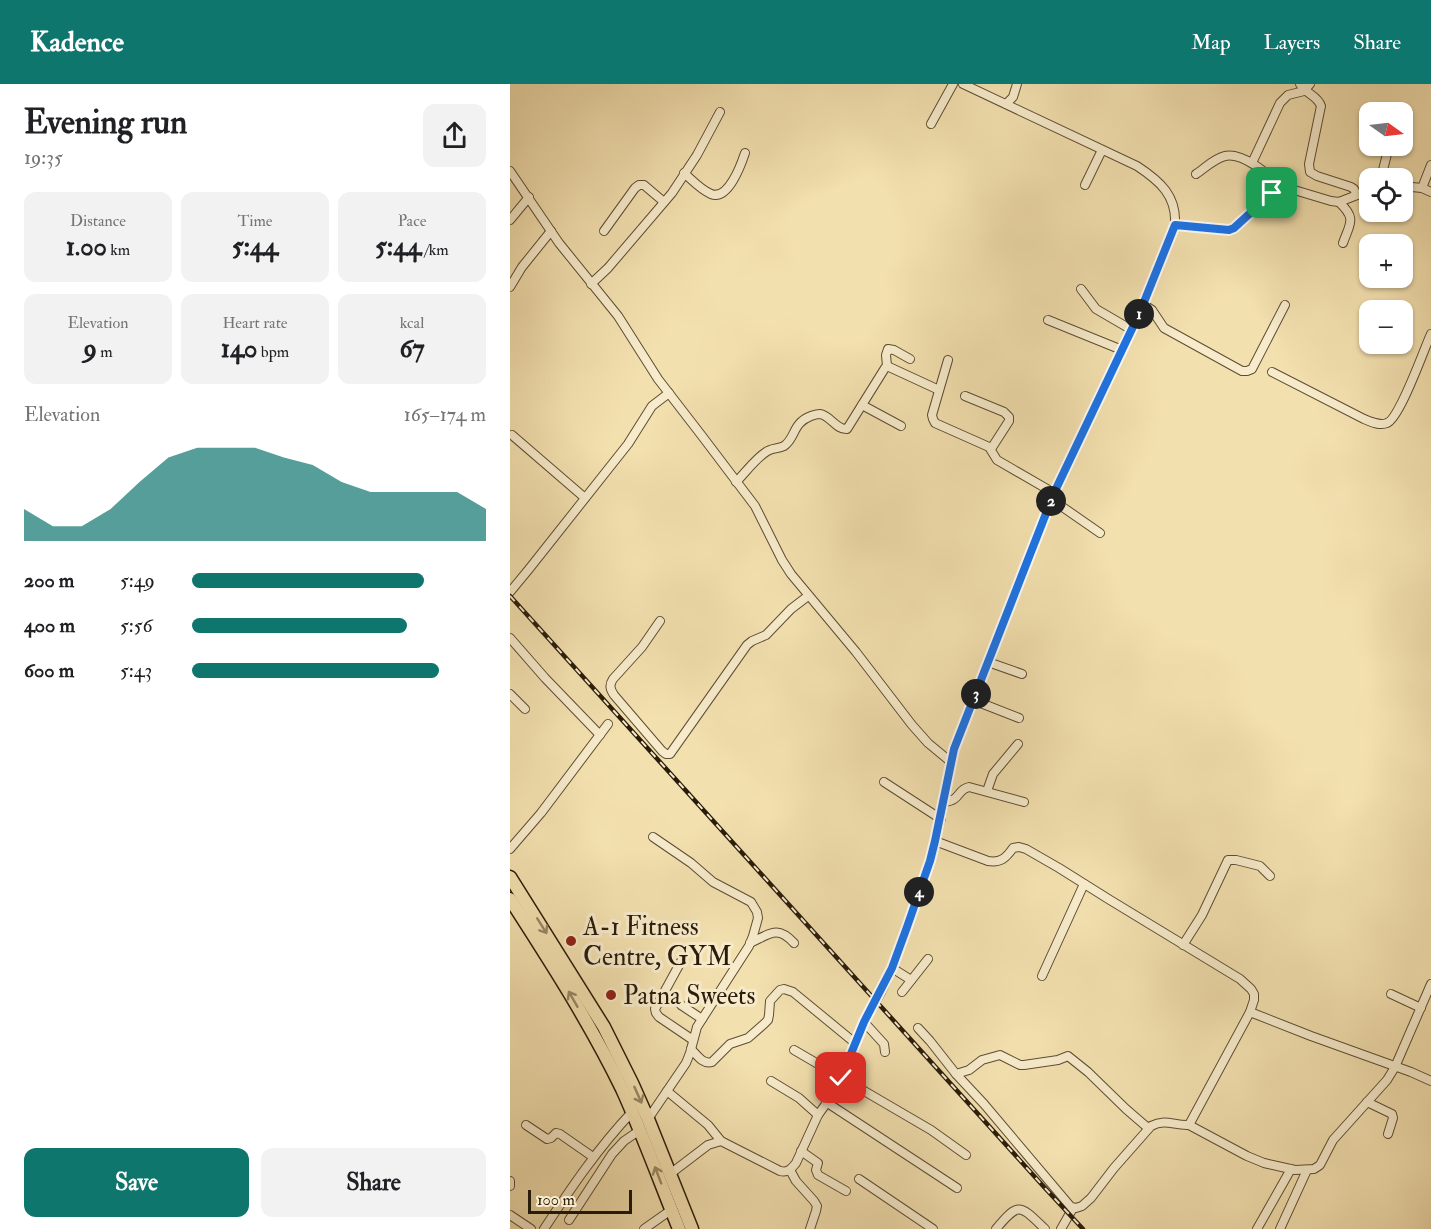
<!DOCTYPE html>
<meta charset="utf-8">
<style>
body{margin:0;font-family:"IM FELL Double Pica",serif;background:#f2f2f2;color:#202124;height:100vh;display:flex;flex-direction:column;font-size:22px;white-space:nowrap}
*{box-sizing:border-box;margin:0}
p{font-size:20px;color:#757577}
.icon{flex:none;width:33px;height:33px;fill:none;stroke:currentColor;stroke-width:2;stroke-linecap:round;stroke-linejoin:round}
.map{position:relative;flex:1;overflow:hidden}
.sheet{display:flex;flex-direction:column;background:#fff;width:510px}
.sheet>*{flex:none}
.needle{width:39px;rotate:104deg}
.controls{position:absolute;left:849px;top:18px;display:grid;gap:12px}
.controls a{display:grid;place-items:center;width:54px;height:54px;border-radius:12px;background:#fff;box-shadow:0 2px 4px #0004;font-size:30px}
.scale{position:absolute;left:18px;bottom:15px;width:104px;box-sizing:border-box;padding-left:6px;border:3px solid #2a1c0a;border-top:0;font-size:16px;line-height:21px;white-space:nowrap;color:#2a1c0a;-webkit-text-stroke:4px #f7ebcb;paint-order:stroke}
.pin{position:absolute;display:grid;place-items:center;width:51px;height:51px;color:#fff;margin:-26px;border-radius:12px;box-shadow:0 3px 9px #0006}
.km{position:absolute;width:30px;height:30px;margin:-15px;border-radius:50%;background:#222;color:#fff;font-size:16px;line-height:30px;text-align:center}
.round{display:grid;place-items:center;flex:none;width:63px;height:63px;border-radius:12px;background:#f2f2f2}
.headline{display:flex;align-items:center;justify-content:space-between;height:102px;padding:0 24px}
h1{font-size:33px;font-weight:700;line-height:45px}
.figures{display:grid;grid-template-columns:repeat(3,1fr);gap:9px;height:102px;padding:6px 24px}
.figures div{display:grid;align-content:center;border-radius:12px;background:#f2f2f2;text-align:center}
.figures b{font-size:26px;font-weight:700}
.figures small{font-size:16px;font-weight:400}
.figures p{font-size:16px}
.chart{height:168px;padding:12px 24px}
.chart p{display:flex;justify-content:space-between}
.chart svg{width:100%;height:108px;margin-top:6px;fill:#0f766e;opacity:.7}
.primary-button{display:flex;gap:12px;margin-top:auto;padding:12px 24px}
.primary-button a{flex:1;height:69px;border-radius:12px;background:#0f766e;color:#fff;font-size:24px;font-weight:700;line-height:69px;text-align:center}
.primary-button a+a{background:#f2f2f2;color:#202124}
ul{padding:0 24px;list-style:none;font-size:20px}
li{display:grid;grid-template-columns:96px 72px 1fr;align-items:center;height:45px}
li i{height:15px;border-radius:8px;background:#0f766e}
header{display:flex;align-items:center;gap:36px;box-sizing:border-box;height:84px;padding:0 30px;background:#0f766e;color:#fff}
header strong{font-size:28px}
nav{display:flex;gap:33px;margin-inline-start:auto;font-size:21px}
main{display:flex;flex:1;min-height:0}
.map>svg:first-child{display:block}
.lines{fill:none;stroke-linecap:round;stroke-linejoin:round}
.minor-casing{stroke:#5c4d33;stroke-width:10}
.highway-casing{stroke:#2a1c0a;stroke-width:15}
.minor{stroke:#f7ebcb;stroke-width:8}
.highway{stroke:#f3e0af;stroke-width:12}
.rail-casing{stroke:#2a1c0a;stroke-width:4.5}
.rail{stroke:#f7ebcb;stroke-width:2;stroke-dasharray:7;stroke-linecap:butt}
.oneway{stroke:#998865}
.route-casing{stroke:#fff;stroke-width:12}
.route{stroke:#1a73e8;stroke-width:8}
.poi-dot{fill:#8f2418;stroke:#f7ebcb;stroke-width:2}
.labels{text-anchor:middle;stroke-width:6;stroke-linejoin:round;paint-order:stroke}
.poi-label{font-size:26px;fill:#2a1c0a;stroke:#f7ebcb;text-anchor:start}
</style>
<header>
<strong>Kadence</strong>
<nav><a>Map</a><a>Layers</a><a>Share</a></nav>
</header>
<main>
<section class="sheet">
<div class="headline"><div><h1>Evening run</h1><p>19:35</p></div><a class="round"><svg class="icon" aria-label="share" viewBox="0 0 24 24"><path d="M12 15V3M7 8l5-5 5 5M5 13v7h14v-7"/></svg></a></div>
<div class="figures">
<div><p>Distance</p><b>1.00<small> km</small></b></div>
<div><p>Time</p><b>5:44</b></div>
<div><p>Pace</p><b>5:44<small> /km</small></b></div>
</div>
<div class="figures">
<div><p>Elevation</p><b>9<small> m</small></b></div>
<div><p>Heart rate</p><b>140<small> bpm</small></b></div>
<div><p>kcal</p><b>67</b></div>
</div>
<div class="chart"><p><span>Elevation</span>165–174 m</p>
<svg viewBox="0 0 160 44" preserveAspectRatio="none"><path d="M0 44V31L10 38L20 38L30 31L40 20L50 10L60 6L70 6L80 6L90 10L100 13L110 20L120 24L130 24L140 24L150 24L160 31V44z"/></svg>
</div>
<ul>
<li><b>200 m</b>5:49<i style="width:79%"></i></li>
<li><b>400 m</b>5:56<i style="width:73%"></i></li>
<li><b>600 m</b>5:43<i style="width:84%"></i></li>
</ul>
<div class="primary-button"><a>Save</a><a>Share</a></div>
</section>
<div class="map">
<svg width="921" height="1145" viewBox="0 0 921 1145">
<rect width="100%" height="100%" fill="#f3e0af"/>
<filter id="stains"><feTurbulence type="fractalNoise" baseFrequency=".00333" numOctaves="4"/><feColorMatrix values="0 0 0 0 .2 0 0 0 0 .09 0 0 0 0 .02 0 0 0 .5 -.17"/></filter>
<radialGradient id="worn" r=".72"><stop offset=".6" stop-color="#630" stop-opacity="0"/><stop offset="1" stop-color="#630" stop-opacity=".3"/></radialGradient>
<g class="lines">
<g class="minor-casing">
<g id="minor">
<path d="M790 0C797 11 807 11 811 22L799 80 800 88 807 92 841 103 844 105 847 111"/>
<polyline points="496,20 503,13 507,0"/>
<polyline points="421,40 443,0"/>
<polyline points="742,79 770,19 778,11 794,7 800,0"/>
<polyline points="0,87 49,159 108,232 148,295 192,352 245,422 272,476 281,490 346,568 402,641 418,659 441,678"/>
<path d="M174 89C182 96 191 106 201 110 218 117 231 81 235 69"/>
<path d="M686 90C695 84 705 74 715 72 734 68 761 93 774 104"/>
<polyline points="876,94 873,90 873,86 879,62"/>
<polyline points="575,101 592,66"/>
<polyline points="892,102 912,104 921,108"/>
<polyline points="912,104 921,81"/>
<path d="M829 118C847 135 840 139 833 159"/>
<polyline points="0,136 19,113"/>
<polyline points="665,141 719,146 724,144 762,109 770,105 781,105 821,117 829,118 860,106"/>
<polyline points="94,147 125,104 129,101 134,101 154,118"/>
<polyline points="81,200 98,184 162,109 187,71 210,28"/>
<polyline points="0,203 12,183 41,147"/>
<polyline points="571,205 586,225 622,246"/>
<polyline points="633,220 642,226 654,244 732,287 737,287 742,285 775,221"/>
<polyline points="538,236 612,266"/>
<polyline points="438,276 422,331 423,335 425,339 479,363 487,376 544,409"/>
<polyline points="377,282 376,271 378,265 384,266 400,275"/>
<path d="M762 288 854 335C861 338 870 342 877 339 890 334 914 265 921 250"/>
<polyline points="455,312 494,328 499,333 499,337 481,365"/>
<polyline points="352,321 391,342"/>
<polyline points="2,351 75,414"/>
<path d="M226 398C236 388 245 375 256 368 261 364 268 365 274 362 286 354 282 339 301 332 304 331 306 330 310 330 320 331 326 346 337 345L375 284 377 282 429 306"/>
<polyline points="541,415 590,449"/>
<polyline points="0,508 19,485 118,360 142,322 159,309"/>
<path d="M150 537 132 563 103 595C99 601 100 605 104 611L152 667 156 670H160L237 561 242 557 256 551 281 525 298 512"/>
<polyline points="0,554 35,594 90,651"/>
<polyline points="478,578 512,590"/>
<polyline points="0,610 15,625"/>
<polyline points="463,616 509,634"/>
<polyline points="374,698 431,735"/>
<polyline points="477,707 483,690 508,660"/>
<path d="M434 718C452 716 446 706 459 703L514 718"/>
<polyline points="0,765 31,729 98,640"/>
<path d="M240 859C260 850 267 841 284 859"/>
<polyline points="673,861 692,831 718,776 726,776 750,782 760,792"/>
<polyline points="174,872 145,925 146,929 149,933 183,956"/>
<polyline points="382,884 401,896"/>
<polyline points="532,892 574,800"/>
<polyline points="392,908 418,875"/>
<polyline points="881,910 911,924"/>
<polyline points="171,921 192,935"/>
<polyline points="740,928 801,952 901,988 921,997"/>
<polyline points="354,938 374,960 375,968"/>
<path d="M408 944 420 957 446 990 474 1020 561 1123 566 1124 572 1122 581 1114 604 1084 641 1042C656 1034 664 1042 679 1041L740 928 744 916V910L741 905 730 895 600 816 549 784 516 765 509 763 503 764C496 774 491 779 478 777L425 757"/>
<path d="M181 965C187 971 193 981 202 978L220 960 238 954 254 940 258 936 259 931 260 917 270 906 274 905 283 908 345 959"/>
<polyline points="284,966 421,1046 456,1071"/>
<polyline points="446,990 459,986 472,976 490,971 510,981 514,981 548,976 558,972 578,988 616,1025 638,1044"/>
<polyline points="261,997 289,1014 308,1031"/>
<polyline points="157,1007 198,1041 211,1057"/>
<polyline points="316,1018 447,1104"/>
<polyline points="857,1018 882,1030 883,1034 878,1050"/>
<polyline points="138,1035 176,979 180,969 187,943 239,862 243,852 248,834 247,828 241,818 203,798 181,779 143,753"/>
<polyline points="16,1041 37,1055 41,1054 46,1049 50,1050 83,1073"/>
<polyline points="679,1041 737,1072 754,1079 785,1086 804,1085 810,1081 823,1056 877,996 885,983 921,900"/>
<polyline points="291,1067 308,1079 306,1086 308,1091 336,1107"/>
<polyline points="280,1086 286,1097 304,1117 307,1122 306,1127 300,1145"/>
<path d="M160 1090 198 1061 211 1057 270 1087C278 1089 281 1085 286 1079L308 1031 328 1003 342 966 354 938 371 908 382 884 420 777 429 741 444 665 458 629 544 409 630 228 665 141C667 112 650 97 627 82L453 0"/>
<polyline points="349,1095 423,1145"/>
<polyline points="0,1097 0,1102"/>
<polyline points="0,1131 21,1145"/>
<polyline points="59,1136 102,1070 114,1057 130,1046"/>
<path d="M34 1145C61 1104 88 1064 122 1028"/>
<polyline points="134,1145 161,1126"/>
<path d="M486 1145C509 1117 510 1121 535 1145"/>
<polyline points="551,1145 563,1124"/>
<polyline points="747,1145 781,1085"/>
<polyline points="770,1145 797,1086"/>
</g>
</g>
<g class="highway-casing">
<g id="highway">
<polyline points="0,793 94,943 122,999 138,1035 182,1145"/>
<path d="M0 815C40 877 80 939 112 1005 133 1051 150 1098 169 1145"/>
</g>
</g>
<use href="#minor" class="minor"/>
<use href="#highway" class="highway"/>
<g class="rail-casing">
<polyline id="rail" points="0,512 534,1103 573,1145"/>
</g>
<use href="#rail" class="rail"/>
</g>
<defs><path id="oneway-shaft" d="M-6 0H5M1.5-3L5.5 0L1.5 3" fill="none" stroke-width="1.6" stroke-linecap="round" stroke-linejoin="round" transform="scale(1.5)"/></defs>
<g class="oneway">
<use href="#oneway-shaft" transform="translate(32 842) rotate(58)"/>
<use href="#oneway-shaft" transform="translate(63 915) rotate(-120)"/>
<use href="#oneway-shaft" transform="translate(128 1011) rotate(66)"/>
<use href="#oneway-shaft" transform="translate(148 1091) rotate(-111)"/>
</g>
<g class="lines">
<g class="route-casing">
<polyline id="route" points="331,994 354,938 382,884 397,843 420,777 425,757 444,665 544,409 630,228 665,141 719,146 724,144 762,109"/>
</g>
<use href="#route" class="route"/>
</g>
<g class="poi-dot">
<circle cx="61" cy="857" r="6"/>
<circle cx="101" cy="911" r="6"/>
</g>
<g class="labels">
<g class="poi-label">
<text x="73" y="851">A-1 Fitness<tspan x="73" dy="30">Centre, GYM</tspan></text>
<text x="113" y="920">Patna Sweets</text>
</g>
</g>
<rect width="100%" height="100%" filter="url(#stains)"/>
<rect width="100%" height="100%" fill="url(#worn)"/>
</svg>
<div class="controls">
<a><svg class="needle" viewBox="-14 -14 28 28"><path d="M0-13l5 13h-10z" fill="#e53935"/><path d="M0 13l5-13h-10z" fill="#757577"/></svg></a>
<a><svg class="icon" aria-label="locate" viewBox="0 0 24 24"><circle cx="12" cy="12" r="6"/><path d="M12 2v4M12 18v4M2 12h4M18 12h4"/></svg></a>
<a>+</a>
<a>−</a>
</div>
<div class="scale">100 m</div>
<div class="pin" style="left:762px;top:109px;background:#1e9e55"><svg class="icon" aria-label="arrive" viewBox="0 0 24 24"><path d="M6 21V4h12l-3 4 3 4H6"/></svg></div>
<div class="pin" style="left:331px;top:994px;background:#d93025"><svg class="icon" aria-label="check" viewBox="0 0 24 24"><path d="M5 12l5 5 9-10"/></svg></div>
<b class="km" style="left:629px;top:230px">1</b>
<b class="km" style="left:541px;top:417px">2</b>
<b class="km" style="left:466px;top:610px">3</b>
<b class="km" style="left:409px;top:808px">4</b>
</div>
</main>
